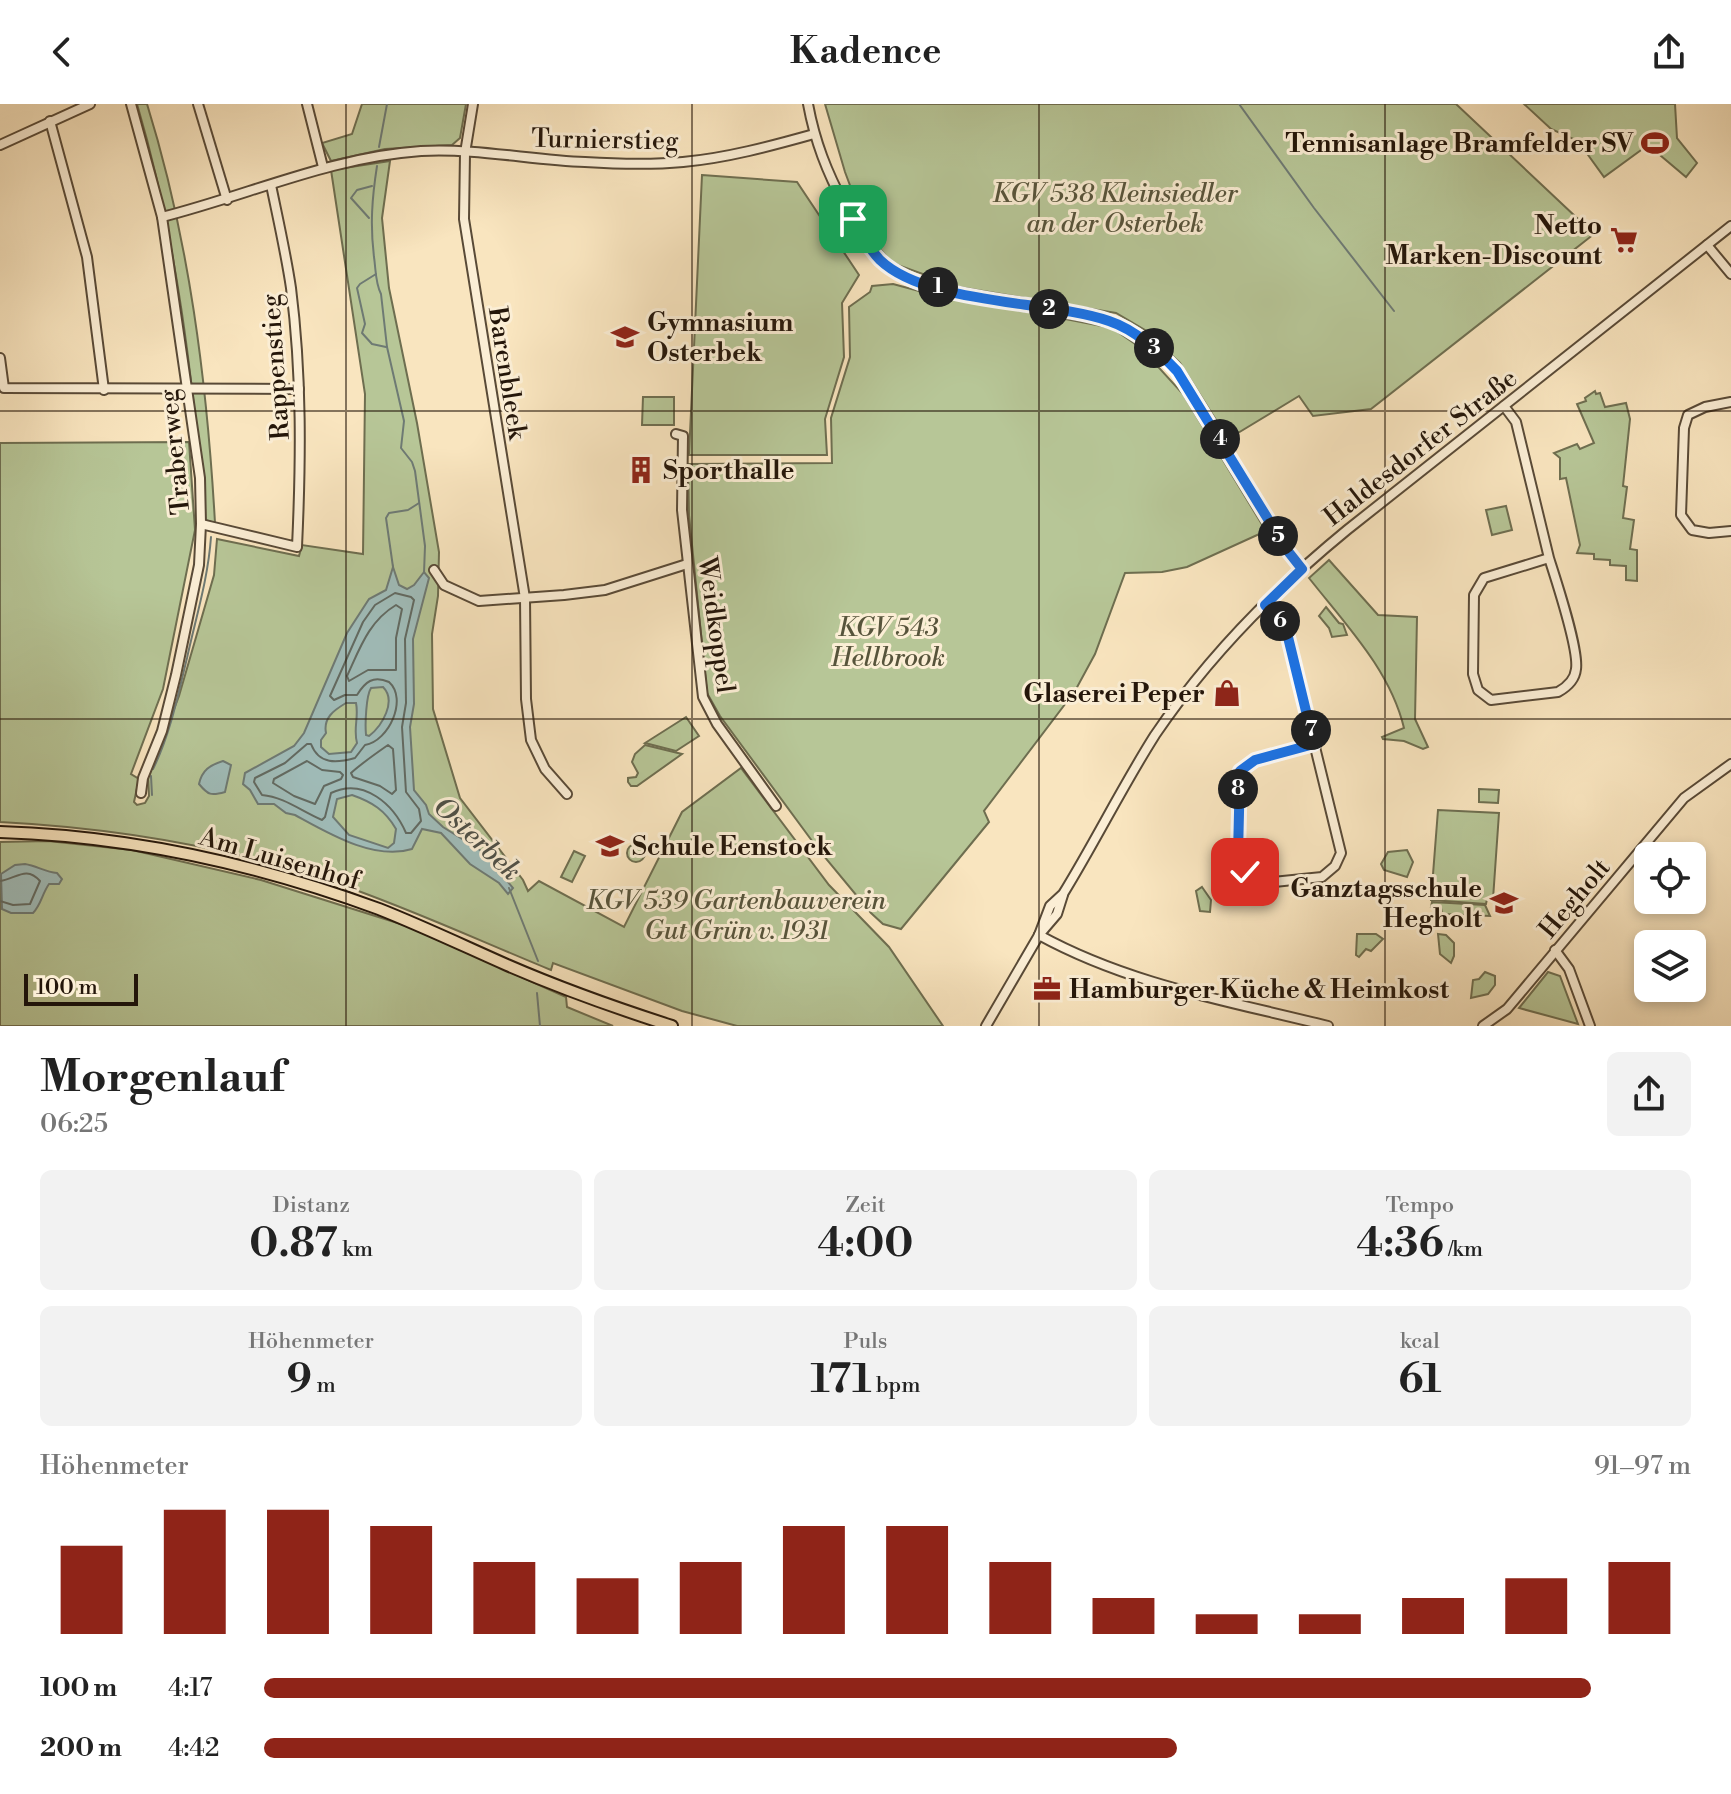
<!DOCTYPE html>
<html lang="de">
<meta charset="utf-8">
<style>
body{margin:0;font-family:"Libre Bodoni",serif;background:#f2f2f2;color:#222;height:100vh;display:flex;flex-direction:column;font-size:30px;white-space:nowrap}
*{box-sizing:border-box;margin:0}
p{font-size:26px;color:#767676}
.icon{flex:none;width:44px;height:44px;fill:none;stroke:currentColor;stroke-width:2;stroke-linecap:round;stroke-linejoin:round}
.map{position:relative;height:922px;overflow:hidden}
.details{display:flex;flex-direction:column;background:#fff;flex:1}
.details>*{flex:none}
.fabs{position:absolute;left:1634px;top:738px;display:grid;gap:16px}
.fabs a{display:grid;place-items:center;width:72px;height:72px;border-radius:12px;background:#fff;box-shadow:0 4px 12px #0003;font-size:40px}
.scale{position:absolute;left:24px;bottom:20px;width:114px;box-sizing:border-box;padding-left:8px;border:4px solid #24160a;border-top:0;font-size:22px;line-height:28px;white-space:nowrap;color:#24160a;-webkit-text-stroke:6px #fbeed5;paint-order:stroke}
.pin{position:absolute;display:grid;place-items:center;width:68px;height:68px;color:#fff;margin:-34px;border-radius:16px;box-shadow:0 4px 12px #0006}
.km{position:absolute;width:40px;height:40px;margin:-20px;border-radius:50%;background:#222;color:#fff;font-size:22px;line-height:40px;text-align:center}
.round{display:grid;place-items:center;flex:none;width:84px;height:84px;border-radius:12px;background:#f2f2f2}
.headline{display:flex;align-items:center;justify-content:space-between;height:136px;padding:0 40px}
h1{font-size:44px;font-weight:700;line-height:60px}
.stats{display:grid;grid-template-columns:repeat(3,1fr);gap:12px;height:136px;padding:8px 40px}
.stats div{display:grid;align-content:center;border-radius:12px;background:#f2f2f2;text-align:center}
.stats b{font-size:40px;font-weight:700}
.stats small{font-size:22px;font-weight:400}
.stats p{font-size:22px}
.chart{height:224px;padding:16px 40px}
.chart p{display:flex;justify-content:space-between}
.chart svg{width:100%;height:144px;margin-top:8px;stroke:#8f2418;stroke-width:6}
ul{padding:0 40px;list-style:none;font-size:26px}
li{display:grid;grid-template-columns:128px 96px 1fr;align-items:center;height:60px}
li i{height:20px;border-radius:10px;background:#8f2418}
header{display:flex;justify-content:space-between;align-items:center;height:104px;padding:0 40px;background:#fff;font-size:36px;font-weight:700}
.map>svg:first-child{display:block}
.green{fill:#b7c697;stroke:#6e6e50;stroke-width:2}
.water{fill:#a0bdba;stroke:#6e7a74;stroke-width:2;fill-rule:evenodd}
.lines{fill:none;stroke-linecap:round;stroke-linejoin:round}
.shore{stroke:#626a62;stroke-width:2}
.stream{stroke:#6e7a74;stroke-width:2}
.minor-casing{stroke:#594a37;stroke-width:12}
.major-casing{stroke:#24160a;stroke-width:14}
.minor{stroke:#fbeed5;stroke-width:8}
.major{stroke:#f9e5bf;stroke-width:10}
.route-casing{stroke:#fff;stroke-width:16}
.route{stroke:#1a73e8;stroke-width:10}
.grid{fill:none;stroke:#24160a;stroke-width:2;stroke-opacity:0.55}
.labels{text-anchor:middle;stroke-width:6;stroke-linejoin:round;paint-order:stroke}
.street-label{font-size:26px;fill:#24160a;stroke:#fbeed5}
.poi-label{font-size:26px;font-weight:bold;fill:#24160a;stroke:#fbeed5;text-anchor:end}
.park-label{font-size:26px;font-style:italic;fill:#57543b;stroke:#fbeed5}
.water-label{font-size:28px;font-style:italic;fill:#4f5048;stroke:#fbeed5}
</style>
<header><svg class="icon" aria-label="back" viewBox="0 0 24 24"><path d="M15 5l-7 7 7 7"/></svg>Kadence<svg class="icon" aria-label="share" viewBox="0 0 24 24"><path d="M12 15V3M7 8l5-5 5 5M5 13v7h14v-7"/></svg></header>
<div class="map">
<svg width="1731" height="922" viewBox="0 0 1731 922">
<rect width="100%" height="100%" fill="#f9e5bf"/>
<filter id="stains"><feTurbulence type="fractalNoise" baseFrequency=".0025" numOctaves="4"/><feColorMatrix values="0 0 0 0 .2 0 0 0 0 .09 0 0 0 0 .02 0 0 0 .5 -.17"/></filter>
<radialGradient id="worn" r=".72"><stop offset=".6" stop-color="#630" stop-opacity="0"/><stop offset="1" stop-color="#630" stop-opacity=".3"/></radialGradient>
<g class="green">
<path d="M137 0H147C189 135 207 277 215 419L205 416C193 276 177 135 137 0Z"/>
<polygon points="362,0 466,0 460,34 452,41 385,45 331,57 322,39 352,30"/>
<polygon points="825,0 1456,0 1594,130 1371,305 1313,312 1299,292 1228,335 1180,259 1145,226 1116,209 959,183 892,159 869,132 845,68"/>
<polygon points="1524,0 1675,0 1677,34 1697,59 1686,73 1648,41 1604,73 1578,37 1551,25"/>
<path d="M390 57 382 114 389 184 417 319 439 448 438 492 432 530 433 605 460 694 523 776 528 787 539 777 624 823 682 708 741 664 829 781 889 843 943 922H737L682 907 553 859 551 866C480 837 409 804 336 779 226 742 115 724 0 718V339L189 338 195 426 163 585 131 670 139 675 134 698 137 701 145 699 149 692 148 673 179 592 214 471 217 435 299 452 302 441 363 450 365 290 331 66Z"/>
<polygon points="702,71 797,78 859,171 842,199 844,253 825,315 827,351 689,351"/>
<polygon points="893,180 919,187 1112,224 1141,244 1183,290 1266,427 1187,463 1162,468 1125,469 1095,550 1075,587 984,707 989,718 901,825 883,820 871,809 818,745 720,612 707,589 689,411 688,360 832,359 831,314 850,253 849,203 870,188 872,182"/>
<polygon points="1595,287 1596,290 1600,289 1605,303 1626,299 1630,315 1623,382 1627,383 1623,414 1634,416 1630,445 1637,446 1637,477 1626,476 1626,462 1610,461 1610,456 1594,455 1594,450 1577,449 1580,441 1566,374 1560,375 1560,354 1554,349 1577,340 1580,345 1594,339 1577,300 1586,297 1585,294"/>
<polygon points="643,293 674,293 674,321 642,321"/>
<polygon points="1506,402 1512,426 1492,431 1486,406"/>
<path d="M1329 456 1378 511 1417 513 1415 615 1428 643 1423 645 1404 637 1383 635 1382 633 1404 624C1390 566 1346 521 1309 474Z"/>
<polygon points="1326,503 1339,519 1343,520 1347,531 1332,533 1329,524 1319,512"/>
<polygon points="686,613 699,632 676,647 645,639"/>
<polygon points="645,641 682,650 637,682 631,682 628,678 628,674 636,673 638,669 632,658 635,650"/>
<polygon points="1479,685 1499,686 1498,699 1479,698"/>
<polygon points="1438,706 1499,709 1493,795 1487,795 1486,800 1431,796"/>
<polygon points="48,737 132,746 261,776 407,822 566,893 567,903 613,922 0,922 0,738"/>
<circle cx="636" cy="749" r="9"/>
<polygon points="1407,746 1413,758 1407,773 1384,766 1381,760 1388,748"/>
<polygon points="574,747 585,752 572,778 561,773"/>
<polygon points="1202,783 1211,796 1210,808 1200,807 1196,787"/>
<polygon points="1432,798 1485,801 1490,812 1442,810 1441,804 1431,803"/>
<polygon points="1357,830 1376,830 1383,835 1371,847 1366,845 1359,853 1356,851"/>
<polygon points="1438,830 1446,831 1454,839 1454,852 1451,859 1440,850"/>
<polygon points="1485,868 1495,872 1495,881 1488,890 1471,894 1473,876 1479,875"/>
<polygon points="1548,868 1560,872 1578,920 1519,904"/>
</g>
<g class="water">
<path d="M393 463 399 481 407 485 414 481 424 468 429 474 413 535 414 600 410 623 414 686 426 701 429 710 443 723 483 748 513 784 508 790 499 779 470 760 441 729 422 725 412 745C374 757 328 729 295 711L286 709 274 700H258L250 686 243 680 245 669 294 642 304 629 347 529 369 495 386 486ZM383 583C397 597 382 622 369 632L366 631C365 620 366 592 371 584ZM346 599H356C359 613 353 625 357 639L351 648 329 650 321 643V636L326 629C323 614 334 606 346 599ZM352 691C372 698 385 706 396 725L394 739 388 744 349 731 333 713 337 695Z"/>
<path d="M223 657 231 661 225 688C211 692 208 691 199 680 202 666 210 661 223 657Z"/>
<path d="M25 760C37 762 45 768 57 769L62 775 59 780H49C42 790 41 801 33 809H11L2 805 1 770 15 761Z"/>
</g>
<g class="lines">
<g class="shore">
<path d="M395 489 411 493 414 496 405 535 406 599 402 623 406 688 419 705 421 717 411 729H406C394 701 364 673 331 689L325 713 322 716C301 707 284 693 262 691L254 678 255 674 285 659 307 640H311C319 661 337 659 355 654L365 641C389 637 408 595 389 578 373 571 365 578 357 591H345L334 596 330 592 363 518 375 501Z"/>
<path d="M396 501 402 505 396 534V566H368L349 577 347 572C360 544 369 517 396 501Z"/>
<path d="M388 641 393 645 396 686 392 690 380 682 353 673 351 669C362 659 375 650 388 641Z"/>
<polygon points="307,657 322,666 340,668 343,671 341,675 324,682 315,700 294,692 273,679 274,675"/>
<path d="M0 777C16 775 26 761 40 777L30 800 13 801 0 797"/>
</g>
<g class="stream">
<polyline points="1239,0 1314,104 1394,207"/>
<polyline points="379,43 387,0"/>
<path d="M377 62C372 94 370 121 374 153 376 166 375 178 381 190L387 243 404 317 401 344 412 358 415 367 425 442 424 469"/>
<polyline points="369,114 351,94 357,86 372,82"/>
<polyline points="376,170 360,180 357,184 365,220 362,229 372,240 386,243"/>
<polyline points="393,463 386,414 389,409 408,406 419,399"/>
<path d="M153 665C170 631 178 591 187 554 196 513 208 475 211 433"/>
<polyline points="151,672 152,691"/>
<polyline points="509,784 538,857"/>
<polyline points="537,889 540,922"/>
</g>
<g class="minor-casing">
<g id="minor">
<polyline points="131,0 162,113 200,374 201,420 199,461 176,571 162,627 143,674 141,689"/>
<polyline points="198,0 227,96"/>
<polyline points="307,0 323,63"/>
<polyline points="473,0 465,49 464,115 525,494 526,595 531,636 545,665 567,690"/>
<path d="M808 0C815 38 827 68 845 102 856 121 865 143 882 157 921 191 1017 200 1068 209 1083 212 1100 213 1115 219 1140 230 1159 248 1177 267L1287 446 1302 465"/>
<polyline points="50,17 87,153 104,286"/>
<polyline points="0,41 90,0"/>
<path d="M162 113C249 91 331 53 421 47 476 44 531 56 585 58 617 60 651 61 683 58 727 54 771 42 814 30"/>
<polyline points="1707,141 1731,170"/>
<polyline points="0,254 4,284 299,285"/>
<polyline points="1731,298 1705,303 1688,311 1684,324 1681,411 1692,426 1709,429 1731,427"/>
<path d="M1504 302 1516 318 1549 454 1484 474 1474 491 1473 570 1478 586 1491 596 1558 588C1567 583 1575 575 1576 565 1579 545 1556 476 1549 454"/>
<polyline points="676,330 683,332 682,406 703,593 717,620 776,702"/>
<path d="M201 420 297 443C301 357 302 271 291 184 286 150 278 115 271 81"/>
<polyline points="434,466 444,481 479,497 564,491 605,486 687,460"/>
<polyline points="1265,501 1287,529 1341,749 1335,762 1322,773 1264,779 1247,770 1241,762 1238,750 1240,667 1255,656 1314,640"/>
<path d="M1039 831 1050 802 1063 790C1095 738 1122 683 1155 631 1207 554 1275 485 1347 426L1731 122"/>
<path d="M1039 831C1130 881 1229 897 1328 922"/>
<polyline points="1555,846 1569,865 1590,922"/>
<polyline points="986,922 1039,831 1057,810 1063,791"/>
<polyline points="1483,922 1507,905 1684,694 1731,660"/>
</g>
</g>
<g class="major-casing">
<path id="major" d="M0 728C130 732 257 760 379 805 422 822 464 842 507 861 560 884 616 904 672 922"/>
</g>
<use href="#minor" class="minor"/>
<use href="#major" class="major"/>
</g>
<g class="lines">
<g class="route-casing">
<path id="route" d="M853 115C861 129 868 144 880 156 927 201 1048 196 1109 217 1136 226 1158 247 1177 267L1287 446 1302 465 1265 501 1279 516 1287 529 1314 640 1255 656 1240 667 1238 750 1245 768"/>
</g>
<use href="#route" class="route"/>
</g>
<path class="grid" d="M346 0V922M692 0V922M1039 0V922M1385 0V922M0 307H1731M0 615H1731"/>
<defs>
<g id="stadium-bare" transform="scale(2.16)"><path d="M0-5a6.5 5 0 1 0 0 10a6.5 5 0 1 0 0-10ZM-3.5-1.8h7v3.6h-7Z" fill="#8f2418" stroke="#fbeed5" stroke-width="2.5" paint-order="stroke"/></g>
<g id="supermarket-bare" transform="scale(2.16)"><path d="M-6-5.5h2.5l.6 2H6L4.5 2H-2.5L-4.4-4H-6ZM-1.5 3.2a1.3 1.3 0 1 0 .1 0ZM3 3.2a1.3 1.3 0 1 0 .1 0Z" fill="#8f2418" stroke="#fbeed5" stroke-width="2.5" paint-order="stroke"/></g>
<g id="school-bare" transform="scale(2.16)"><path d="M0-5L7-2L0 1L-7-2ZM-4 1L0 2.5L4 1V4Q0 6-4 4Z" fill="#8f2418" stroke="#fbeed5" stroke-width="2.5" paint-order="stroke"/></g>
<g id="building-bare" transform="scale(2.16)"><path d="M-4-6H4V6H1V3H-1V6H-4ZM-2.5-4.3h1.7v1.8h-1.7ZM.8-4.3h1.7v1.8H.8ZM-2.5-1h1.7V.8h-1.7ZM.8-1h1.7V.8H.8Z" fill="#8f2418" stroke="#fbeed5" stroke-width="2.5" paint-order="stroke"/></g>
<g id="shop-bare" transform="scale(2.16)"><path d="M-5-2.5h2.3a2.7 3.5 0 0 1 5.4 0H5L5.5 6h-11ZM-1.5-2.5h3a1.5 2.3 0 0 0-3 0Z" fill="#8f2418" stroke="#fbeed5" stroke-width="2.5" paint-order="stroke"/></g>
<g id="office-bare" transform="scale(2.16)"><path d="M-6-3h4V-5.5h4V-3h4V5H-6ZM-1-4.5V-3h2v-1.5ZM-6 0V1H6V0Z" fill="#8f2418" stroke="#fbeed5" stroke-width="2.5" paint-order="stroke"/></g>
</defs>
<g fill-rule="evenodd">
<use href="#stadium-bare" x="1655" y="39"/>
<use href="#supermarket-bare" x="1624" y="136"/>
<use href="#school-bare" x="625" y="233"/>
<use href="#building-bare" x="641" y="366"/>
<use href="#shop-bare" x="1227" y="589"/>
<use href="#school-bare" x="610" y="742"/>
<use href="#school-bare" x="1504" y="799"/>
<use href="#office-bare" x="1047" y="885"/>
</g>
<g class="labels">
<g class="street-label">
<text transform="translate(605 35) rotate(1)" y="9">Turnierstieg</text>
<text transform="translate(275 263) rotate(-94)" y="9">Rappenstieg</text>
<text transform="translate(508 269) rotate(81)" y="9">Barenbleek</text>
<text transform="translate(1420 343) rotate(-38)" y="9">Haldesdorfer Straße</text>
<text transform="translate(174 348) rotate(-96)" y="9">Traberweg</text>
<text transform="translate(717 521) rotate(82)" y="9">Weidkoppel</text>
<text transform="translate(280 754) rotate(16)" y="9">Am Luisenhof</text>
<text transform="translate(1574 794) rotate(-50)" y="9">Hegholt</text>
</g>
<g class="poi-label">
<text x="1633" y="48">Tennisanlage Bramfelder SV</text>
<text x="1602" y="130">Netto<tspan x="1602" dy="30">Marken-Discount</tspan></text>
<text x="647" y="227" text-anchor="start">Gymnasium<tspan x="647" dy="30">Osterbek</tspan></text>
<text x="663" y="375" text-anchor="start">Sporthalle</text>
<text x="1205" y="598">Glaserei Peper</text>
<text x="632" y="751" text-anchor="start">Schule Eenstock</text>
<text x="1482" y="793">Ganztagsschule<tspan x="1482" dy="30">Hegholt</tspan></text>
<text x="1069" y="894" text-anchor="start">Hamburger Küche &amp; Heimkost</text>
</g>
<g class="park-label">
<text x="1115" y="98">KGV 538 Kleinsiedler<tspan x="1115" dy="30">an der Osterbek</tspan></text>
<text x="888" y="532">KGV 543<tspan x="888" dy="30">Hellbrook</tspan></text>
<text x="736" y="805">KGV 539 Gartenbauverein<tspan x="736" dy="30">Gut Grün v. 1931</tspan></text>
</g>
<g class="water-label">
<text transform="translate(478 734) rotate(43)" y="10">Osterbek</text>
</g>
</g>
<rect width="100%" height="100%" filter="url(#stains)"/>
<rect width="100%" height="100%" fill="url(#worn)"/>
</svg>
<div class="fabs">
<a><svg class="icon" aria-label="locate" viewBox="0 0 24 24"><circle cx="12" cy="12" r="6"/><path d="M12 2v4M12 18v4M2 12h4M18 12h4"/></svg></a>
<a><svg class="icon" aria-label="layers" viewBox="0 0 24 24"><path d="M12 4l9 5-9 5-9-5zM3 14l9 5 9-5"/></svg></a>
</div>
<div class="scale">100 m</div>
<div class="pin" style="left:853px;top:115px;background:#1e9e55"><svg class="icon" aria-label="arrive" viewBox="0 0 24 24"><path d="M6 21V4h12l-3 4 3 4H6"/></svg></div>
<div class="pin" style="left:1245px;top:768px;background:#d93025"><svg class="icon" aria-label="check" viewBox="0 0 24 24"><path d="M5 12l5 5 9-10"/></svg></div>
<b class="km" style="left:938px;top:183px">1</b>
<b class="km" style="left:1049px;top:205px">2</b>
<b class="km" style="left:1154px;top:244px">3</b>
<b class="km" style="left:1220px;top:335px">4</b>
<b class="km" style="left:1278px;top:432px">5</b>
<b class="km" style="left:1280px;top:517px">6</b>
<b class="km" style="left:1311px;top:626px">7</b>
<b class="km" style="left:1238px;top:685px">8</b>
</div>
<section class="details">
<div class="headline"><div><h1>Morgenlauf</h1><p>06:25</p></div><a class="round"><svg class="icon" aria-label="share" viewBox="0 0 24 24"><path d="M12 15V3M7 8l5-5 5 5M5 13v7h14v-7"/></svg></a></div>
<div class="stats">
<div><p>Distanz</p><b>0.87<small> km</small></b></div>
<div><p>Zeit</p><b>4:00</b></div>
<div><p>Tempo</p><b>4:36<small> /km</small></b></div>
</div>
<div class="stats">
<div><p>Höhenmeter</p><b>9<small> m</small></b></div>
<div><p>Puls</p><b>171<small> bpm</small></b></div>
<div><p>kcal</p><b>61</b></div>
</div>
<div class="chart"><p><span>Höhenmeter</span>91–97 m</p>
<svg viewBox="0 0 160 44" preserveAspectRatio="none"><path d="M5 44V17M15 44V6M25 44V6M35 44V11M45 44V22M55 44V27M65 44V22M75 44V11M85 44V11M95 44V22M105 44V33M115 44V38M125 44V38M135 44V33M145 44V27M155 44V22"/></svg>
</div>
<ul>
<li><b>100 m</b>4:17<i style="width:93%"></i></li>
<li><b>200 m</b>4:42<i style="width:64%"></i></li>
</ul>
</section>
